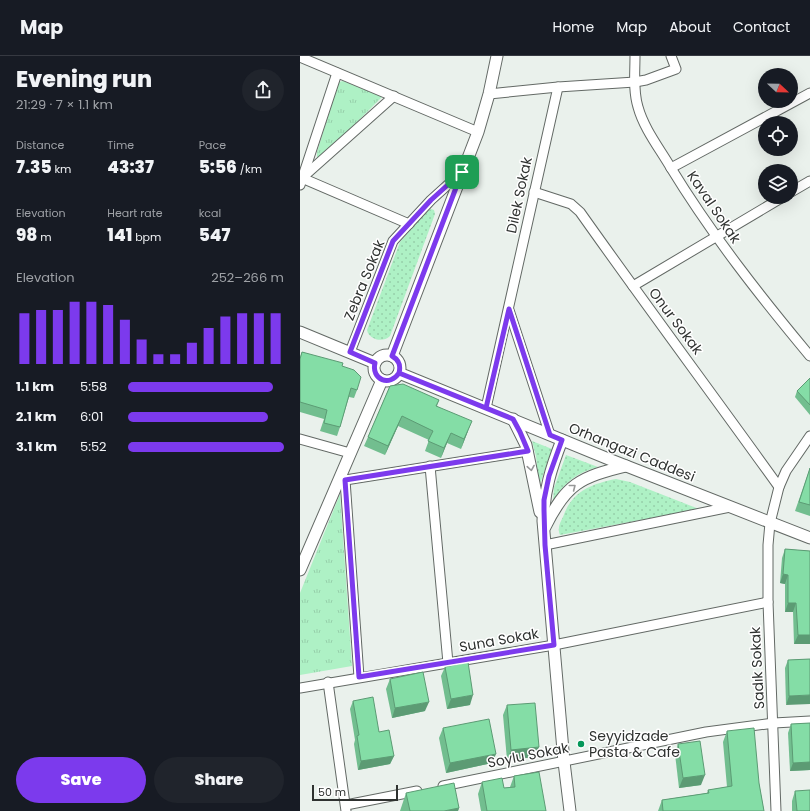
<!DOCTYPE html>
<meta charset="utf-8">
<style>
body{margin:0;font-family:Poppins,sans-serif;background:#20242c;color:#f1f3f6;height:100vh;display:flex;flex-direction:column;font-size:15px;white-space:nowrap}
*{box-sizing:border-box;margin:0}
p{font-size:13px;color:#9ea1a6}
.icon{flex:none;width:22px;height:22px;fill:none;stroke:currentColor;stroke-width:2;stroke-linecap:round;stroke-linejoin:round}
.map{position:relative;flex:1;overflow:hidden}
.details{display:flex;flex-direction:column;background:#171b24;width:300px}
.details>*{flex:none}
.needle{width:26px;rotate:112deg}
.tools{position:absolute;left:458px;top:12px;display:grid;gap:8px}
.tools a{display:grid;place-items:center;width:40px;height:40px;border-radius:50%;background:#171b24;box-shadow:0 4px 16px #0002;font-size:20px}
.scale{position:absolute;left:12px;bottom:10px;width:86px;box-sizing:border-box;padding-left:4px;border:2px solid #2f3230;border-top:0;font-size:11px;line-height:14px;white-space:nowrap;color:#2f3230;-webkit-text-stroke:3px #fff;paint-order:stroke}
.pin{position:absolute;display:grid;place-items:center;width:34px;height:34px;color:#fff;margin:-17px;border-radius:8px;box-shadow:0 2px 6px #0006}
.round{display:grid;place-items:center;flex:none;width:42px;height:42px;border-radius:21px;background:#20242c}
.overview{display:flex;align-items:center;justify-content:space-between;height:68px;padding:0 16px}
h1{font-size:22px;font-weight:800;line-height:30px}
.metrics{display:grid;grid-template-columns:repeat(3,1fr);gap:6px;height:68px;padding:4px 16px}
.metrics div{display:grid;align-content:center}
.metrics b{font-size:17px;font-weight:800}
.metrics small{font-size:11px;font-weight:400}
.metrics p{font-size:11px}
.chart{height:112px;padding:8px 16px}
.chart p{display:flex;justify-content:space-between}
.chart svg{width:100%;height:72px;margin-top:4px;stroke:#7c3aed;stroke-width:6}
.action{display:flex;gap:8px;margin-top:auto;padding:8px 16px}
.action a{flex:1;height:46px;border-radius:24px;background:#7c3aed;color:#fff;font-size:16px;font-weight:800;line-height:46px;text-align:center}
.action a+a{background:#20242c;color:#f1f3f6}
ul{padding:0 16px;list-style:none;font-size:13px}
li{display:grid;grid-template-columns:64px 48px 1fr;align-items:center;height:30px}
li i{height:10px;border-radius:5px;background:#7c3aed}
header{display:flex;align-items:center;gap:24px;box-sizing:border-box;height:56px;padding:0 20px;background:#171b24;border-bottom:1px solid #363941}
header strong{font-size:19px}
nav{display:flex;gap:22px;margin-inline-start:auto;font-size:14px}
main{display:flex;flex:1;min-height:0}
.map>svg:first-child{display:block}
.grass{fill:url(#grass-dots)}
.park{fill:url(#park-tufts)}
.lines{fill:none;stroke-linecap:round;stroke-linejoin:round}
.minor-casing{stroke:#636965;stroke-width:11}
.tertiary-casing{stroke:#636965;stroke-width:13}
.minor{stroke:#fff;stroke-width:9}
.tertiary{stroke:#fff;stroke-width:11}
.wall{fill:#72be8f}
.shaded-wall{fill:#5c9b74}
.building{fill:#84dda6;stroke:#5c9b74}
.oneway{stroke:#979898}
.route-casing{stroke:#fff;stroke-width:8}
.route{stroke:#7c3aed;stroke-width:5}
.poi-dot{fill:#049759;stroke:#fff;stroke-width:1.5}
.labels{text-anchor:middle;stroke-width:3;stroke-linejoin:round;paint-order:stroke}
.street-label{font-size:14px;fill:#2f3230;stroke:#fff}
.poi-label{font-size:14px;fill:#2f3230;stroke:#fff;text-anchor:start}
</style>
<header>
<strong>Map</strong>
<nav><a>Home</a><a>Map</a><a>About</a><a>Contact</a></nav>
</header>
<main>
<section class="details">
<div class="overview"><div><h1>Evening run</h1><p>21:29 · 7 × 1.1 km</p></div><a class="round"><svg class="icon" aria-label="share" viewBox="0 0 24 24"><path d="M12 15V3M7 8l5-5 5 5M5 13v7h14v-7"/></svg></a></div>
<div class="metrics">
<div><p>Distance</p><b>7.35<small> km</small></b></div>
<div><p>Time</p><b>43:37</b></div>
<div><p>Pace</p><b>5:56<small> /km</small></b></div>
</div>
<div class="metrics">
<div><p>Elevation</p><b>98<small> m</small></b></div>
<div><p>Heart rate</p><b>141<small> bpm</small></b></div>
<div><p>kcal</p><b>547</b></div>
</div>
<div class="chart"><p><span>Elevation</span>252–266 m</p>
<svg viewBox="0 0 160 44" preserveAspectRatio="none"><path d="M5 44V13M15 44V11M25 44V11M35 44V6M45 44V6M55 44V8M65 44V17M75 44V29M85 44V38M95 44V38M105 44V31M115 44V22M125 44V15M135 44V13M145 44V13M155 44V13"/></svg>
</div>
<ul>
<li><b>1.1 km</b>5:58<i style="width:93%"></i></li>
<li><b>2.1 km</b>6:01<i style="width:90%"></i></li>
<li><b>3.1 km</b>5:52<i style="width:100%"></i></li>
</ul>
<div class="action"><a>Save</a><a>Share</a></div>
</section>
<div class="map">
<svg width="510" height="755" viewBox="0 0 510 755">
<defs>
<pattern id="grass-dots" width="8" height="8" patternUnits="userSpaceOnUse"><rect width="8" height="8" fill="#aef1c5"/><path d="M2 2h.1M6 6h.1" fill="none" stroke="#96cfaa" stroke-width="1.8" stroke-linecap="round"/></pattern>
<pattern id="park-tufts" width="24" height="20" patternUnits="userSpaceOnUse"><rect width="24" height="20" fill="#aef1c5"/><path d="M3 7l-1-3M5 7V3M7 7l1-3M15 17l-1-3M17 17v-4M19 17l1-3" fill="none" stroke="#96cfaa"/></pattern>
</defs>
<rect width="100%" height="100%" fill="#eaf1ec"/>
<g class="grass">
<path d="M131 153 134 154 135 158 90 280C83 287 69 284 67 274L100 186 126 156Z"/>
<polygon points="232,385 252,393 239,431 236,400"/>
<path d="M266 399 298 411C277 416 264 427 253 445L254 432Z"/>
<path d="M316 423 330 426 399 453 260 479C257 472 260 467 263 461 272 435 291 428 316 423Z"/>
</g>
<g class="park">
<polygon points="43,25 83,40 20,103 17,102 17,96 37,31 39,26"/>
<polygon points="40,438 52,610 0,619 0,537"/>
</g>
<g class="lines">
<g class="minor-casing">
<g id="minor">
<path d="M335 0C335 17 333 35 338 51 344 73 360 93 371 112 412 179 460 240 510 300"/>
<polyline points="0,1 178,76"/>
<polyline points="189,38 258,31 335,26 346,24 376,13 371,0"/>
<polyline points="94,40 2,122 109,168"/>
<polyline points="371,112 510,37"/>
<polyline points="0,129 37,17"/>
<path d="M234 136 271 148 280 156C345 248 413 339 479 431"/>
<polyline points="491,136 510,125"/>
<polyline points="333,230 483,141"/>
<polyline points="209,254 250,379"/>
<polyline points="50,296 93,185 131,144 162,116"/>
<polyline points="186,352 258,31"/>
<polyline points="0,383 50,397"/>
<polyline points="130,410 148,607"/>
<polyline points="45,424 59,621"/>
<polyline points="39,425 228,395"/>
<polyline points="245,489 430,451"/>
<polyline points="28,626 46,755"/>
<polyline points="0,632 254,589 468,546"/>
<polyline points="143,730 406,676 474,667 510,665"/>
<polyline points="46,749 117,735"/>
<polyline points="476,755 468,546 468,489 470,467 479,431 486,415 510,380"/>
</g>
</g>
<g class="tertiary-casing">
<g id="tertiary">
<polyline points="0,276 75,307"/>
<circle cx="87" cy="312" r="13"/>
<polyline points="92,300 178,76 189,38 197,0"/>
<polyline points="99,317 311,404 510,482"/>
<polyline points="213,363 226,389 240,456"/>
<path d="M262 384C251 412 244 435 243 465L264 706 270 755"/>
<path d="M245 471C266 428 280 421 326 410"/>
<polyline points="0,514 82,324"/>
</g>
</g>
<use href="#minor" class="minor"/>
<use href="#tertiary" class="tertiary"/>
</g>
<g class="wall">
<polygon points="2,296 42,310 57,334 54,342 49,341 40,371 37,380 20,375 24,363 0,356 0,301"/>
<polygon points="510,322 510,359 495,341 497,335"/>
<polygon points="90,330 139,344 137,350 168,375 161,393 147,387 141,402 125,395 129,384 98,370 85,399 64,390 68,381"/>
<polygon points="510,412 510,460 495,455"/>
<polygon points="485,493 510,495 510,588 494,588 493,556 485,556 485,528 480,527 482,502"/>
<polygon points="510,603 486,649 485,612 488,604"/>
<polygon points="145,611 170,649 147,653 141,620"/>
<polygon points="90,623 125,655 92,662 86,633"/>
<polygon points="53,645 79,676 94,700 90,708 58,714 54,688 55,684 50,653"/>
<polygon points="207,649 235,701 207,704 203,659"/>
<polygon points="510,667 510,714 490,715 488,677 491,668"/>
<polygon points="143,672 192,707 146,717 139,682"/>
<polygon points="427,675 459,727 464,755 358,755 362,744 407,737 408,734 427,731 423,686"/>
<polygon points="378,688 401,729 379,732 375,698"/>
<polygon points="214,720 246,755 181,755 178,738 182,726 204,732 210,731"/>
<polygon points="495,735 510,755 492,755 492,745"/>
<polygon points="106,737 159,752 158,755 100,755"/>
</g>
<g class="shaded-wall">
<polygon points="102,360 98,370 85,399 88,390"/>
<polygon points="172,365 168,375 161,393 164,383"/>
<polygon points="151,377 141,402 144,392"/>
<polygon points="483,518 488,519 485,528 480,527"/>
<polygon points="488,547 496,547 493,556 485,556"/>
<polygon points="498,579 510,579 510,588 494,588"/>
<polygon points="173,639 170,649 147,653 151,643"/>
<polygon points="510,639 510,648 486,649 489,640"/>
<polygon points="129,646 125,655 92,662 95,652"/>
<polygon points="239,691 235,701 207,704 211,694"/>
<polygon points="196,698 192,707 146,717 150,707"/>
<polygon points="94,700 90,708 58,714 61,705"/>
<polygon points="510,706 510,714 490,715 493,707"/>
<polygon points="405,719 401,729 379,732 383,722"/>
<polygon points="159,752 158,755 144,755"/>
</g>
<g class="building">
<polygon points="2,296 43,307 42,310 54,314 61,321 57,334 51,332 40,371 24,367 27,354 0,346 0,303"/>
<polygon points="510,322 510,349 497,335"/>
<polygon points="103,328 139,344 136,350 172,365 164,383 151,377 144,392 128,385 133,375 102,360 88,390 68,381 90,330"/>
<polygon points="510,412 510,449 499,446"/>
<polygon points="485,493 510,495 510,579 498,579 496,547 488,547 488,519 483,518"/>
<polygon points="510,603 510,639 489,640 488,604"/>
<polygon points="168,606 173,639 151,643 145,611"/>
<polygon points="123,616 129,646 95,652 90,623"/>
<polygon points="73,641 79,676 89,674 94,700 61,705 57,680 59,679 53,645"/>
<polygon points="235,647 239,691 211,694 207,649"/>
<polygon points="189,663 196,698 150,707 143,672"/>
<polygon points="510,667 510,706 493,707 491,668"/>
<polygon points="454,672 459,727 464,755 363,755 362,744 409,737 408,734 432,730 427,675"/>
<polygon points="400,685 405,719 383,722 378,688"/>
<polygon points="239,716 246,755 187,755 182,726 202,722 204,732 215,731 214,720"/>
<polygon points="154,727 159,752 144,755 110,755 106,737"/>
<polygon points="510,734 510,755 497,755 495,735"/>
</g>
<defs><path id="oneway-chevron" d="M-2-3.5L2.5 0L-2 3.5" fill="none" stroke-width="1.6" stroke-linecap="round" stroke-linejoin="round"/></defs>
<g class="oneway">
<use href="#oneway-chevron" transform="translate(231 412) rotate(81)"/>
<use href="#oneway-chevron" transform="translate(273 431) rotate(-38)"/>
</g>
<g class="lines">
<g class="route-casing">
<path id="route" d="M162 116 92 300C99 304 101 309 99 317L213 363 220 376 228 395 45 424 59 621 254 589 245 489 244 454V444L249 420 262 384 250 379 209 253 186 352 99 317C90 331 71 324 75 307L50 296 93 185 131 144 162 116"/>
</g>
<use href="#route" class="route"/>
</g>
<circle class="poi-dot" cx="281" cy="688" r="4"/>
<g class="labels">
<g class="street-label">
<text transform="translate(219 139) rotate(-78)" y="5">Dilek Sokak</text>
<text transform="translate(414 151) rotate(56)" y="5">Kaval Sokak</text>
<text transform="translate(64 224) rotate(-68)" y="5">Zebra Sokak</text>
<text transform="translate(376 265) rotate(53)" y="5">Onur Sokak</text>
<text transform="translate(332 396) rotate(22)" y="5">Orhangazi Caddesi</text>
<text transform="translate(199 584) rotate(-10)" y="5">Suna Sokak</text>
<text transform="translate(457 612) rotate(-93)" y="5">Sadık Sokak</text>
<text transform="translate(228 699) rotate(-11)" y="5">Soylu Sokak</text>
</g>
<g class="poi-label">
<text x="289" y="685">Seyyidzade<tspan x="289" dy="16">Pasta &amp; Cafe</tspan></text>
</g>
</g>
</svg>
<div class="tools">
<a><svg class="needle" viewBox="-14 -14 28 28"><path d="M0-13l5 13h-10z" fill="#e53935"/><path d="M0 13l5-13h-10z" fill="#9ea1a6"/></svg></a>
<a><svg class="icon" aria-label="locate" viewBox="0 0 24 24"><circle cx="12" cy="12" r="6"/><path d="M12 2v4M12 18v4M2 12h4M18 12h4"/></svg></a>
<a><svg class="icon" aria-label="layers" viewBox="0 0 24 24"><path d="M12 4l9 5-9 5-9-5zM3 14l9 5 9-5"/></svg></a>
</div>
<div class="scale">50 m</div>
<div class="pin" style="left:162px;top:116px;background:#1e9e55"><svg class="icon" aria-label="arrive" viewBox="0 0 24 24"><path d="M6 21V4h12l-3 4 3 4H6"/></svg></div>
</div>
</main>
